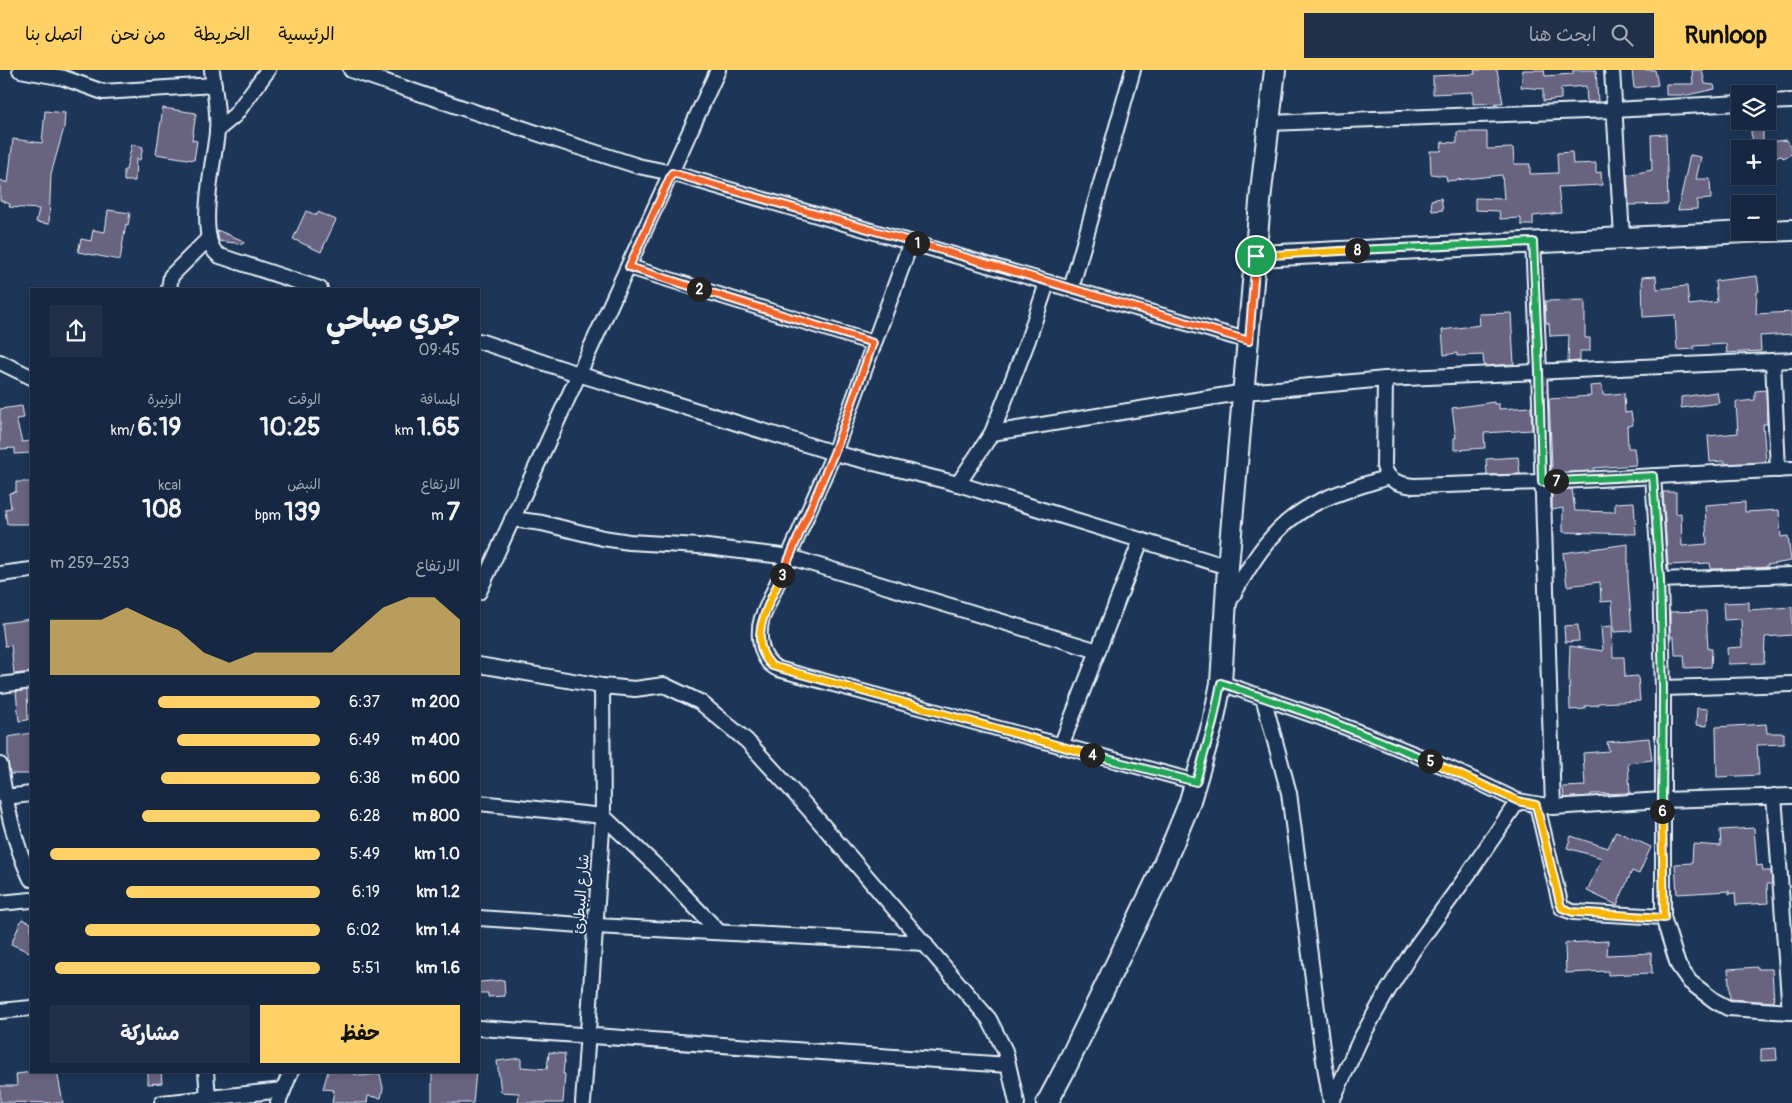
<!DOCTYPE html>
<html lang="ar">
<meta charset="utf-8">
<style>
body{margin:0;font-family:Pangolin,"Playpen Sans Arabic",sans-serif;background:#1f3048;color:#f1f3f6;direction:rtl;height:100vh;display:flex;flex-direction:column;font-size:19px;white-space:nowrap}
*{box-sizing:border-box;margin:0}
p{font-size:16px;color:#9ea6b1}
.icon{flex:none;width:28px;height:28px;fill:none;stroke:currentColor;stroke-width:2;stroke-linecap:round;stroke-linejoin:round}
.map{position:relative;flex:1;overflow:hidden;direction:ltr}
.drawer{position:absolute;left:30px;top:218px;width:450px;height:785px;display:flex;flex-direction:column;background:#162841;border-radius:0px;box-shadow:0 2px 8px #0003,0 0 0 1px #35445a;direction:rtl}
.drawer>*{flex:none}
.fabs{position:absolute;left:1731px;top:15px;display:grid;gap:10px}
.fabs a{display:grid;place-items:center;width:45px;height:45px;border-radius:0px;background:#162841;box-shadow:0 2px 8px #0003,0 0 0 1px #35445a;font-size:25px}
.pin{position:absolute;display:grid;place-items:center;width:42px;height:42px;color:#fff;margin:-21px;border:2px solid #fff;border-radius:50%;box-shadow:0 1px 5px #0007}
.km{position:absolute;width:25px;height:25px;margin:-12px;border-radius:50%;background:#222;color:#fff;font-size:14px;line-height:25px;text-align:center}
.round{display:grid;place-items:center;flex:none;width:52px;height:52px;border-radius:0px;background:#1f3048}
.summary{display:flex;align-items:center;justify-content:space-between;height:85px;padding:0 20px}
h1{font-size:28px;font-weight:700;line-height:38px}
.stats{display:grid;grid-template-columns:repeat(3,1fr);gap:8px;height:85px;padding:5px 20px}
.stats div{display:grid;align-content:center}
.stats b{font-size:25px;font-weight:700}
.stats small{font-size:14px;font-weight:400}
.stats p{font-size:14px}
.chart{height:140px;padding:10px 20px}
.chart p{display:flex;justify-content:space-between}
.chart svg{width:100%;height:90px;margin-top:5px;fill:#ffd166;opacity:.7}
.cta{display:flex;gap:10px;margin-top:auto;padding:10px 20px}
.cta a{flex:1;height:58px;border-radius:0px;background:#ffd166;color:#111;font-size:20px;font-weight:700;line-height:58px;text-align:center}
.cta a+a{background:#1f3048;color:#f1f3f6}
ul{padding:0 20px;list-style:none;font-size:16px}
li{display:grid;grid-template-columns:80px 60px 1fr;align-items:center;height:38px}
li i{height:12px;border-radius:6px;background:#ffd166}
header{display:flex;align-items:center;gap:30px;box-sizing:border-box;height:70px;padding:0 25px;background:#ffd166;color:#111}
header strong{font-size:24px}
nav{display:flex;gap:28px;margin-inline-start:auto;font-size:18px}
.search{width:350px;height:45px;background:#1f3048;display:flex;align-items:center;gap:12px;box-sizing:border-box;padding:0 18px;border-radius:0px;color:#9ea6b1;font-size:19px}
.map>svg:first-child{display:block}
.building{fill:#686481;stroke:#e8f1f8}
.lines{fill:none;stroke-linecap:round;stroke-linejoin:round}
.street-casing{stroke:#e8f1f8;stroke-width:18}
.secondary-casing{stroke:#e8f1f8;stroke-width:24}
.street{stroke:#1d3557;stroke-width:14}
.secondary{stroke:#1d3557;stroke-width:20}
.split-1-casing{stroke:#fff;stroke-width:10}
.split-2-casing{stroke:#fff;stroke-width:10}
.split-3-casing{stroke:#fff;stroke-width:10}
.split-4-casing{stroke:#fff;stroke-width:10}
.split-5-casing{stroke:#fff;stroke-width:10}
.split-6-casing{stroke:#fff;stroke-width:10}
.split-7-casing{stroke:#fff;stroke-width:10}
.split-8-casing{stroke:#fff;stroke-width:10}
.split-9-casing{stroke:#fff;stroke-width:10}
.split-1{stroke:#f0652b;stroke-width:6}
.split-2{stroke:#f0652b;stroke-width:6}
.split-3{stroke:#f0652b;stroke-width:6}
.split-4{stroke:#f5b400;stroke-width:6}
.split-5{stroke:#22a559;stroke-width:6}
.split-6{stroke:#f5b400;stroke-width:6}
.split-7{stroke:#22a559;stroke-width:6}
.split-8{stroke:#22a559;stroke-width:6}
.split-9{stroke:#f5b400;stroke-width:6}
.labels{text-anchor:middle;stroke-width:4;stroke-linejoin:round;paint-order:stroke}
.street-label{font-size:15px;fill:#e8f1f8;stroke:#1d3557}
</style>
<header>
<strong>Runloop</strong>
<div class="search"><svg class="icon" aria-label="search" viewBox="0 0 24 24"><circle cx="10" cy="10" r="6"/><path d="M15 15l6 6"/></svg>ابحث هنا</div>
<nav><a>الرئيسية</a><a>الخريطة</a><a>من نحن</a><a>اتصل بنا</a></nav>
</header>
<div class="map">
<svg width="1792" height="1033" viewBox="0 0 1792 1033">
<rect width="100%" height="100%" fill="#1d3557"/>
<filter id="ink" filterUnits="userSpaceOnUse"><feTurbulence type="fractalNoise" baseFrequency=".02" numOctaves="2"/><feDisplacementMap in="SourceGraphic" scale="10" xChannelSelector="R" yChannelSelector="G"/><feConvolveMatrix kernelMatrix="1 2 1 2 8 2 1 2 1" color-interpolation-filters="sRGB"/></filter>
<g filter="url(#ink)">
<g class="building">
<polygon points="1474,0 1497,0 1503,33 1473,34 1473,22 1433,24 1433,6 1475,4"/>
<polygon points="1523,0 1544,0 1545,6 1573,4 1573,0 1596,0 1598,32 1587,32 1586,16 1561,18 1561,29 1543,31 1543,19 1521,17"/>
<polygon points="1632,0 1655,0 1658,15 1634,18"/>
<polygon points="1692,0 1702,0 1705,14 1714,15 1715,19 1687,25 1666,25 1666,14 1693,14"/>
<polygon points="163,38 196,43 192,70 197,71 194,90 156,84"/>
<polygon points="45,41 65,43 64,58 51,104 49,154 36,152 39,139 9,137 10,134 0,130 0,110 8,113 13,69 42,73"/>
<polygon points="1752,51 1763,51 1763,79 1755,79 1751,63"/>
<polygon points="1457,62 1487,62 1487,79 1513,78 1514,94 1530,94 1530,104 1558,103 1557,83 1572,82 1573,94 1596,93 1596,103 1601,102 1602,115 1558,117 1561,143 1533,146 1533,155 1521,155 1521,148 1500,149 1499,141 1475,140 1475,128 1504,129 1502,105 1447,111 1446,106 1431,104 1430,81 1441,81 1442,72 1457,73"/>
<polygon points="1666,64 1668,134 1629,135 1627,105 1652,100 1651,65"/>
<polygon points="1787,70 1792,80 1792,84 1783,88 1782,86 1768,88 1767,72"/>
<polygon points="132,74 143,77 140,90 136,89 135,111 124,111 124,100 126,100"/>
<polygon points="1690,85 1701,87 1696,109 1710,109 1711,129 1697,130 1697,139 1678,140"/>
<polygon points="1441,128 1443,140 1432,141 1431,130"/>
<polygon points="108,140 130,143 128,155 126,154 120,190 78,182 81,169 91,171 93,160 105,162"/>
<polygon points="306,141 317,145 318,142 336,150 321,182 293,169"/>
<polygon points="217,160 244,171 243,174 219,171"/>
<polygon points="1656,206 1657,219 1687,216 1689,235 1717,232 1715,211 1757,206 1759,221 1757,222 1756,244 1792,242 1792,264 1760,266 1761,281 1727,283 1726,274 1694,276 1694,279 1677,280 1675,245 1643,247 1642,207"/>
<polygon points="1585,230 1585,268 1590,268 1590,281 1580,281 1580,291 1568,292 1569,265 1550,266 1549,253 1546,253 1545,231"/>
<polygon points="1511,243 1514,294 1484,296 1483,285 1457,286 1457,283 1444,285 1442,260 1480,255 1479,244"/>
<polygon points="1602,315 1603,325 1624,323 1625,343 1631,342 1633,355 1627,356 1628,378 1634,378 1636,395 1594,398 1594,401 1551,403 1551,396 1552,396 1549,329 1591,326 1590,316"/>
<polygon points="1766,320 1767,354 1763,354 1766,392 1725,394 1725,391 1710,392 1708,366 1738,363 1736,332 1755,330 1755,321"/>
<polygon points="1717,322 1719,333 1681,338 1681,327"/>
<polygon points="1494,332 1494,334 1499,334 1499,339 1531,337 1532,360 1484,363 1485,378 1454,380 1454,368 1456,368 1452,338"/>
<polygon points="22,336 24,348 16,349 22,372 31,371 31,383 15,384 15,378 0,379 0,339"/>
<polygon points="1518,387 1520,404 1487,405 1486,389"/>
<polygon points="16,412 31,412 31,454 7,454 5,439 11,438 9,423 16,422"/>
<polygon points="1572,419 1575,441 1615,442 1615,433 1634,432 1636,464 1563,462 1563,438 1552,440 1552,420"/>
<polygon points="1663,422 1676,422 1676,444 1681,443 1682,476 1707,474 1705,435 1745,432 1745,442 1779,440 1781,467 1788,466 1791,491 1767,495 1767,497 1756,498 1711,499 1710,493 1668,495"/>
<polygon points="1628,474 1628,509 1632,561 1614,562 1612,531 1601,532 1600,512 1567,516 1563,483"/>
<polygon points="1749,532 1749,540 1792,537 1792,565 1765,567 1764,593 1728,594 1727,578 1742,577 1741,549 1724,550 1723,533"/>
<polygon points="1706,541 1708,579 1712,579 1711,597 1685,598 1684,585 1675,585 1674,567 1670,567 1670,542"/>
<polygon points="31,549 31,602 14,604 11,575 5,576 2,553"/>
<polygon points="1578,555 1579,571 1565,572 1564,556"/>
<polygon points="1612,556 1613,587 1624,587 1625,607 1638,606 1640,631 1598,633 1598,635 1585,636 1585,639 1570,640 1569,604 1570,576 1603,581 1601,557"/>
<polygon points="27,620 28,650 19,651 16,622"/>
<polygon points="1697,638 1708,639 1707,656 1696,655"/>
<polygon points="1766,654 1767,663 1784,663 1784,674 1757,675 1759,705 1717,707 1716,657"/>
<polygon points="31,663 31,704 10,704 8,691 8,667"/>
<polygon points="1649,668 1652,690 1628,693 1630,723 1591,724 1591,726 1564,728 1563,717 1585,716 1583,683 1609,681 1607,672"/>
<polygon points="1754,758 1757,796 1762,795 1763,801 1771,801 1772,814 1767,814 1768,833 1736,835 1735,823 1729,824 1729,821 1677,824 1675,794 1692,793 1693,774 1721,776 1720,760"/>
<polygon points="1616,761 1651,777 1639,804 1632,801 1617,835 1587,821 1602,788 1567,778 1571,766 1608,778"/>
<polygon points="22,849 31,853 31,883 11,874"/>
<polygon points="1608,871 1607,885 1651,883 1652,903 1608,905 1608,901 1566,903 1565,873"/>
<polygon points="1758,897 1758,899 1772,899 1774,932 1730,929 1728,899"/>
<polygon points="504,910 505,926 488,927 488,923 479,923 479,912"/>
<polygon points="1776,978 1777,990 1761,991 1761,979"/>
<polygon points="549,982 565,984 563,1004 565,1004 563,1033 518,1033 519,1023 501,1022 497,991 521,988 521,997 547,999"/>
<polygon points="40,1001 57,1001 63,1033 0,1032 0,1016 17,1016 16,1004"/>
<polygon points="161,1001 162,1013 148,1014 148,1002"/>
<polygon points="328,1001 345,1001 361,1006 380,1004 383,1018 381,1028 368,1026 367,1033 332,1033 334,1020 323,1019"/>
<polygon points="432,1001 476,1001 473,1033 432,1033"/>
</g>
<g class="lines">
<g class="street-casing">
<g id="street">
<polyline points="20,0 64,8 103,22 214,15"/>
<path d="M212 0C214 20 219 42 217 62 215 88 194 172 220 186L320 219"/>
<polyline points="351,0 566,73 638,96 672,103 1249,271"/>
<polyline points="1612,0 1622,167"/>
<polyline points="1768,32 1792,31"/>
<polyline points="1269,53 1614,40 1740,33"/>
<polyline points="217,60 235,45 268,0"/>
<polyline points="1533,171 1539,301 1553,737"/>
<path d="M911 172 834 383 762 548C757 565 760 591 778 599L1196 712"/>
<polyline points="629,197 873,273"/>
<polyline points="169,219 171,206 209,168"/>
<polyline points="1071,219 1133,0"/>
<polyline points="479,271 578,304 834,383 958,414 1228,497"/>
<polyline points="1773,291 1778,400"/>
<polyline points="0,292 31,307"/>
<path d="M1385 309 1384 396C1387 411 1399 414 1413 416L1542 412 1792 399"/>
<polyline points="992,363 1245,322 1385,309 1792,290"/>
<polyline points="1653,406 1660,510 1663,618 1663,847 1678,895 1690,912 1715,931 1728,938 1792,942"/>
<polyline points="958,414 992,363 1028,270 1047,213"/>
<polyline points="512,449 542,453 603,468 629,472 699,476 790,487 1098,581"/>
<polyline points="0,504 31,500"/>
<polyline points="1660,510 1792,505"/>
<polyline points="479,522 718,0"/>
<path d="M1228 534C1251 492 1274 452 1320 431 1342 421 1366 414 1389 407"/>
<polyline points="479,595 602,616 635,619 664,615 700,632 747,671 807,737 989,949 1005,981 1017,1033"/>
<polyline points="1221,613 1322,648 1384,672 1453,700 1518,731 1553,737 1662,730 1792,726"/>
<polyline points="0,615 31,611"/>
<polyline points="1663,618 1792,614"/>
<polyline points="1263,627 1289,723 1322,978 1331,1033"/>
<polyline points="1061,676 1141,470"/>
<path d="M0 695C6 735 14 773 31 809"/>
<polyline points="1774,726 1790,942"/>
<polyline points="5,727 31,724"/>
<polyline points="479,733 603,746 657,797 719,862"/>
<polyline points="1537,735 1560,833 1562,838 1573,842 1663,847"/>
<polyline points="0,833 31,830"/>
<polyline points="479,848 596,856 925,873"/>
<polyline points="0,941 31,938"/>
<polyline points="479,958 1008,995"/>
<polyline points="206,1001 208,1028"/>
<polyline points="162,1033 283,1020"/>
<polyline points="278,1033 291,1001"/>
<polyline points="583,1033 603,746 602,616"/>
<polyline points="1331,1033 1360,970 1387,922 1412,882 1469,803 1518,731"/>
</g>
</g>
<g class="secondary-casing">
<g id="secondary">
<polyline points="1768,161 1792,160"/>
<polyline points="1257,186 1767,161"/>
<polyline points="1047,1033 1064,1001 1155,814 1173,773 1189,734 1213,653 1221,613 1228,497 1261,121 1275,0"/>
</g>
</g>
<use href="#street" class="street"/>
<use href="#secondary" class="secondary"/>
</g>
</g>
<g class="lines" filter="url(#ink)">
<g class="split-1-casing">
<polyline id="split-1" points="917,173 1249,271 1256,186"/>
</g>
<g class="split-2-casing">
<polyline id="split-2" points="699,219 629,197 672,103 917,173"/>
</g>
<g class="split-3-casing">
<polyline id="split-3" points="699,219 873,273 834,383 782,505"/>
</g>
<g class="split-4-casing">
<path id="split-4" d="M782 505C770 532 745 570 772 596L1092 685"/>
</g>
<g class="split-5-casing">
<polyline id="split-5" points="1092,685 1196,712 1213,653 1221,613 1322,648 1430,691"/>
</g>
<g class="split-6-casing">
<polyline id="split-6" points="1430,691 1518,731 1536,735 1560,833 1562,838 1573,842 1664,848 1662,741"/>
</g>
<g class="split-7-casing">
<polyline id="split-7" points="1556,411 1653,406 1660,510 1663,618 1662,741"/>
</g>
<g class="split-8-casing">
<polyline id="split-8" points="1357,180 1533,172 1539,301 1542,412 1556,411"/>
</g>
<g class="split-9-casing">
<polyline id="split-9" points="1256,186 1357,180"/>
</g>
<use href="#split-1" class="split-1"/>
<use href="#split-2" class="split-2"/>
<use href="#split-3" class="split-3"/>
<use href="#split-4" class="split-4"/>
<use href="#split-5" class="split-5"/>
<use href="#split-6" class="split-6"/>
<use href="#split-7" class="split-7"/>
<use href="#split-8" class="split-8"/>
<use href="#split-9" class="split-9"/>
</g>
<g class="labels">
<g class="street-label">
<text transform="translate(581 824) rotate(-86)" y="5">شارع البيطرئ</text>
</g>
</g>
</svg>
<div class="fabs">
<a><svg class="icon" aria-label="layers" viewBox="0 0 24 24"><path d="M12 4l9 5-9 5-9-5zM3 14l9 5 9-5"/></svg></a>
<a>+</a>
<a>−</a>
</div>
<div class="pin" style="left:1256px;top:186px;background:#1e9e55"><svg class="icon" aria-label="arrive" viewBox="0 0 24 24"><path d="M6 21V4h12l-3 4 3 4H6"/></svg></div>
<b class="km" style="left:917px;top:173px">1</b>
<b class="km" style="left:699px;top:219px">2</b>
<b class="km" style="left:782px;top:505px">3</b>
<b class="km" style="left:1092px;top:685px">4</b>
<b class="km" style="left:1430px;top:691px">5</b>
<b class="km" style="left:1662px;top:741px">6</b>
<b class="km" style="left:1556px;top:411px">7</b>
<b class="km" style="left:1357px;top:180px">8</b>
<section class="drawer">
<div class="summary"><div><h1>جري صباحي</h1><p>09:45</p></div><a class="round"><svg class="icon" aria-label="share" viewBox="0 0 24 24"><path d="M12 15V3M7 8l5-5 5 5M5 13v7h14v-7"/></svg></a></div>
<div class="stats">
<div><p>المسافة</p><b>1.65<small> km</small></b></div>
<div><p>الوقت</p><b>10:25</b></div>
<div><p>الوتيرة</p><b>6:19<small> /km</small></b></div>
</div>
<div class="stats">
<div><p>الارتفاع</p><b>7<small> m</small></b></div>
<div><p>النبض</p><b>139<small> bpm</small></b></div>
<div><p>kcal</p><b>108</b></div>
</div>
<div class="chart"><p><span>الارتفاع</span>253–259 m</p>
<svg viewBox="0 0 160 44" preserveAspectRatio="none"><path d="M0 44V17L10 17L20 17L30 11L40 17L50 22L60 33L70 38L80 33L90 33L100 33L110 33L120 22L130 11L140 6L150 6L160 17V44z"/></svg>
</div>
<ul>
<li><b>200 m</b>6:37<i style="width:60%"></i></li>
<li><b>400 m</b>6:49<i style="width:53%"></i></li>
<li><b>600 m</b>6:38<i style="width:59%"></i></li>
<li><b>800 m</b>6:28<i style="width:66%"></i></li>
<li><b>1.0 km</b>5:49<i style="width:100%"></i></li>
<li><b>1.2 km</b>6:19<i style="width:72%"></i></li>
<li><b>1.4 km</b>6:02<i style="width:87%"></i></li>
<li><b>1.6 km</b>5:51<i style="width:98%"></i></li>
</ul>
<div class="cta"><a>حفظ</a><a>مشاركة</a></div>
</section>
</div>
